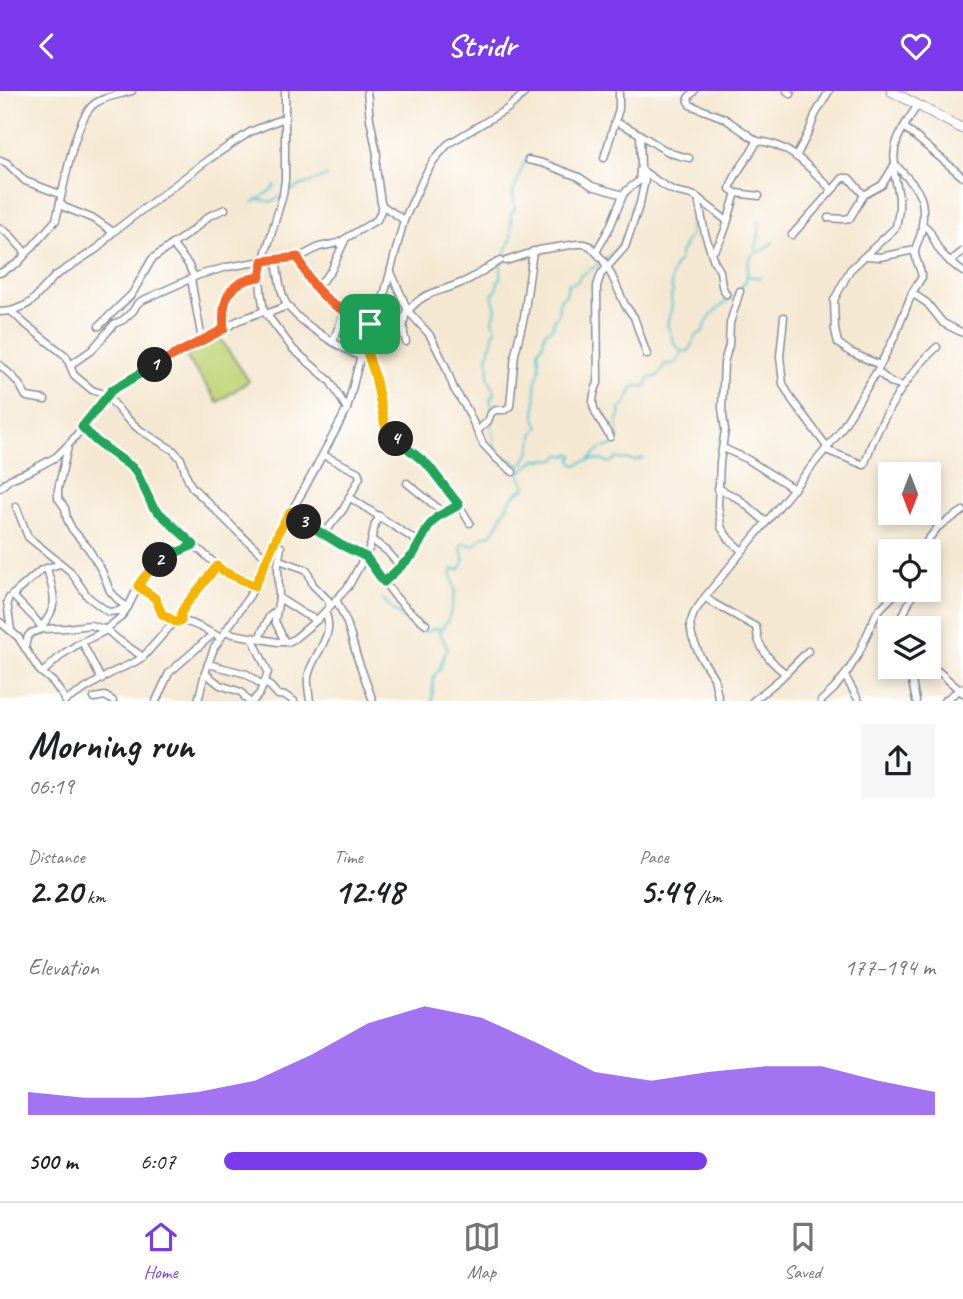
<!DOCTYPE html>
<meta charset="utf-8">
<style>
body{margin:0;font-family:Caveat,sans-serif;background:#f6f6f6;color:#202124;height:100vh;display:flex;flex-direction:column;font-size:26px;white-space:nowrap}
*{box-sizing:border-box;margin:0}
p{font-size:23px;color:#757577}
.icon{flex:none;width:38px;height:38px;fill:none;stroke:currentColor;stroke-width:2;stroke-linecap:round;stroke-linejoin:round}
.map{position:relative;height:610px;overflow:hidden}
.drawer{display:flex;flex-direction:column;background:#fff;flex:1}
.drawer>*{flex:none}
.needle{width:46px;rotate:180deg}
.fabs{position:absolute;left:878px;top:371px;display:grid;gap:14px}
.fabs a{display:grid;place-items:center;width:63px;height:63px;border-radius:0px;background:#fff;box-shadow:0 4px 10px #0003;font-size:35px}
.pin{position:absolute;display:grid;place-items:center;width:60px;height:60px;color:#fff;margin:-30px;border-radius:14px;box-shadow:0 4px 10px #0006}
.km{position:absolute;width:35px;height:35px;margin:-18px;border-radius:50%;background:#222;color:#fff;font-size:19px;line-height:35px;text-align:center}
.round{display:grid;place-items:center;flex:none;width:74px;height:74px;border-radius:0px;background:#f6f6f6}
.headline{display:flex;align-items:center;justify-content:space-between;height:119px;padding:0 28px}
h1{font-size:38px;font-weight:600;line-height:52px}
.metrics{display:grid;grid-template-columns:repeat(3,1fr);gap:10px;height:119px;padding:7px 28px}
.metrics div{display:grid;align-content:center}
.metrics b{font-size:35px;font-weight:600}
.metrics small{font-size:19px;font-weight:400}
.metrics p{font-size:19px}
.chart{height:196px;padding:14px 28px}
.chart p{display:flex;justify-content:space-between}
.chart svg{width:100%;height:126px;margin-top:7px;fill:#7c3aed;opacity:.7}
ul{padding:0 28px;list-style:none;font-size:23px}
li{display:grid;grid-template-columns:112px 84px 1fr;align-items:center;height:52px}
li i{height:18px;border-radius:9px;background:#7c3aed}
header{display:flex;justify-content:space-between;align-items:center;height:91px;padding:0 28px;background:#7c3aed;color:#fff;font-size:32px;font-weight:600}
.dock{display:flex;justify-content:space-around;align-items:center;height:98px;border-top:2px solid #e0e0e0;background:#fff;font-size:19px;color:#757577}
.dock a{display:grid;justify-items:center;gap:4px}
.dock .current{color:#7c3aed}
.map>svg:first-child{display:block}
.pitch{fill:#c0d477;stroke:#6e826a;stroke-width:2}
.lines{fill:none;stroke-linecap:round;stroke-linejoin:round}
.stream{stroke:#5ac6d1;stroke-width:2}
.minor-casing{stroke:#888c98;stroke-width:9}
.highway-casing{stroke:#888c98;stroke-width:11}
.minor{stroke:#fff;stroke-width:6}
.highway{stroke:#fff;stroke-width:9}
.split-1-casing{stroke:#fff;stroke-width:14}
.split-2-casing{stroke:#fff;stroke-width:14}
.split-3-casing{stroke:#fff;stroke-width:14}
.split-4-casing{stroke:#fff;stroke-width:14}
.split-5-casing{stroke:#fff;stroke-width:14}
.split-1{stroke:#f0652b;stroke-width:9}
.split-2{stroke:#22a559;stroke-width:9}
.split-3{stroke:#f5b400;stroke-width:9}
.split-4{stroke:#22a559;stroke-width:9}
.split-5{stroke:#f5b400;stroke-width:9}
</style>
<header><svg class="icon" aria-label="back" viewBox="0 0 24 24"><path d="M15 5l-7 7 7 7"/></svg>Stridr<svg class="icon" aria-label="heart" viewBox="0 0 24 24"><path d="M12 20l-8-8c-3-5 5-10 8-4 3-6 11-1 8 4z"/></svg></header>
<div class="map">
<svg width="963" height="610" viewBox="0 0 963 610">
<rect width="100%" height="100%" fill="#fff"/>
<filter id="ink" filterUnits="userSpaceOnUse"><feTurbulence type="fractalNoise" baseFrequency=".0143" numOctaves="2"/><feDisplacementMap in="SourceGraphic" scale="14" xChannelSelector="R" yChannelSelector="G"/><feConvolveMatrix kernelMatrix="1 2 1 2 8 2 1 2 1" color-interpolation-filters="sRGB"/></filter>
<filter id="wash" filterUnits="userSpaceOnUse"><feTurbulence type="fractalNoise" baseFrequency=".00686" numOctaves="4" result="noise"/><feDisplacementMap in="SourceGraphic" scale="28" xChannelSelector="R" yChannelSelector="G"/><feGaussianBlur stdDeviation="1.57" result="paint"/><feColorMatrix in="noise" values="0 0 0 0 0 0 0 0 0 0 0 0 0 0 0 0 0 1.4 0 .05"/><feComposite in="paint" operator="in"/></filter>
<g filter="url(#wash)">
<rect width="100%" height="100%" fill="#f5e8d2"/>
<polygon class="pitch" points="218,244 249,290 218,311 186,266"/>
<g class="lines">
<g class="stream">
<path d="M287 103C296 93 315 92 328 84"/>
<polyline points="257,108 272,111 281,105"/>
<polyline points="253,112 273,98 275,94"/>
<polyline points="756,161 763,160 773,151"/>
<path d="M605 169C615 158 622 152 627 138 631 128 628 116 637 107L638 98 641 93"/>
<polyline points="747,184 758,187 761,186"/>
<polyline points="741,196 746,190 749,169 755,161 759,143 759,129"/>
<path d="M681 260 674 252 667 233 672 216 671 205 673 201C668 191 673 175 680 168V163C685 157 684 149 691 144L690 135 694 122"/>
<polyline points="493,319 490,307 494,305 495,302 488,286 489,276 487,264 490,260 490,255 492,254 493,243 496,239 493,228 496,219 492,203 496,200 498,190 501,187 501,172 511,148 511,123 515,117 513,102 525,69"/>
<polyline points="493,324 491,334 493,338 495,357 503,365 520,374"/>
<path d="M590 368 601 357 613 355 619 348 617 332 621 323 619 319 626 312 634 295H646L649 287 658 285 665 273C675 275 678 270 682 261L689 260 696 244 703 241C707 224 723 212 737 204"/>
<path d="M522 380 536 369 557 368 561 363 567 365 570 362 574 364 571 369 572 372 577 374C588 367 598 367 610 372L617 367 623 369 627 368 634 370 643 367"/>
<polyline points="383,508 393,519 404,528 410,530 414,536 422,540 428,541 434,537 440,538"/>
<path d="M432 610C434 599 430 585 440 578L445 561 448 557 439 542C442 537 446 533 448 528 451 522 454 506 455 500 455 491 449 486 453 478L459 479C466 472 465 466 461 459L462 453 465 452 474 455 482 446 493 442C503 426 507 405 525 397L526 394 520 386V374L524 373C525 367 530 363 531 357 535 347 529 345 539 336L535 327 536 298 535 292 540 279 538 259 543 253 545 241 553 236 554 228 558 224C559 216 557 208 566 204L568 193 577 191 581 184 601 172"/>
</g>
</g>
</g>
<g filter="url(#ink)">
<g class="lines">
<g class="minor-casing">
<g id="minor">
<polyline points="367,0 370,28 377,63 376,77 381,112 383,115 404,129"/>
<path d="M694 0 688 7 690 14 724 27 757 50C750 67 734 80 730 98L736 102 759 105"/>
<polyline points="787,0 791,3"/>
<path d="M615 31C636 38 648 50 667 60 673 64 682 65 689 67"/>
<polyline points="904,36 963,86"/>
<path d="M757 50C789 52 811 78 832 99"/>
<polyline points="796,66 810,38 815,24 829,0"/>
<polyline points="604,67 619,18 619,0"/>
<polyline points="0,69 7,72 25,90 60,103 61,106 60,111 64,116 96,129 113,141"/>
<polyline points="528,69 542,72 579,86 592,95 623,104"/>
<path d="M643 80C653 87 664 96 675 100 683 103 691 102 698 107L705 143 714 170 720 180 722 195 726 203"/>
<polyline points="283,103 285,89 285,0"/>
<path d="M61 106C67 82 75 33 91 16 100 6 120 4 132 0"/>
<polyline points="282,107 260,181 261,201 264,220 293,258 330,290 347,318"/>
<polyline points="698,107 727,130"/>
<polyline points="828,127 844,128 850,127 864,104 882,94 894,75"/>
<path d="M922 133C932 139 932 147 938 157 944 167 954 174 963 181"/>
<polyline points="0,137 10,144 26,162"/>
<polyline points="792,144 843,87 849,87 864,104"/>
<polyline points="172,153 188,173 194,186"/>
<polyline points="596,161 610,136 623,104 627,99 639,90 640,79"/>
<path d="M712 162C726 147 729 122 736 102"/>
<polyline points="866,165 880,166 915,159"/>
<path d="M298 167C313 203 335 218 370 233"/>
<path d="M276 169C278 181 280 202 286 212 297 231 341 257 361 266"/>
<polyline points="506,170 539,159 577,153 585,153 590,155 603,169 612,185 625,214 634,226 647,264"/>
<polyline points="950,171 963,160"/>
<polyline points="391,181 408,220 429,243 434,252 445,274 454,298 467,318 483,353 497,368 513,381"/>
<polyline points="0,182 18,172 56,129 60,112"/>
<polyline points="191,188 202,249"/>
<polyline points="316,197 331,180 345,149"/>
<polyline points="740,200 730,232 729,254 724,272 722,317 725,339 720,371 718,414 721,436 729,448 742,460"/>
<polyline points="912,202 927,212 943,232 963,242"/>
<polyline points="11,220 25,233 66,265 74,284 92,299 107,304 124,325 140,339 173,359 181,368 188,389 192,396 243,446 268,468"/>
<path d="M408 220C426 199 438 202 461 192 475 187 487 176 500 170"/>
<polyline points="0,221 11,220 24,215 31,211 55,185 98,157 113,141 209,68 250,41 284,27"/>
<polyline points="266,223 287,215"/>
<polyline points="784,226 780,265 783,293 792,309 828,357"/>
<polyline points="99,235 132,203 152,168 193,139 209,125 225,118"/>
<path d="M224 238C221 208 229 190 260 186"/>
<polyline points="333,251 344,221"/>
<path d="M406 251C402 239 403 231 407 218"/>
<polyline points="365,254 375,285 383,329 388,340 428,375 459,414 470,432"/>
<polyline points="0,274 14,287 21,296 25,304 27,306 45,309"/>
<polyline points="70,274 92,259 114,233 123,229 133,220 137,213 141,210 199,184 227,176 263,170 298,167 319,156 338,152 373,131 377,129 383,115"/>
<polyline points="880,274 850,261 838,252 835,239 834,209 850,179 896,136 899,119 899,106 893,76"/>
<polyline points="877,280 890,291 903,295"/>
<polyline points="82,336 96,350 133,377 136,380 153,416 160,423 223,480 255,495"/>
<polyline points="477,340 488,330 491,322 496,319 505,319 510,315 515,263 524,226 533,160"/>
<path d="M610 346C598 324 586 318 598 292L597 195 601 183 625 156 640 112 645 89 641 76 640 43"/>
<polyline points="68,356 58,398 58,407 65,417 67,428 72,438 88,457 102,480 110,500 120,511 128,516"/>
<polyline points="723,357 747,368 794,398"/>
<path d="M826 359 864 374C868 365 870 356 874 348 890 313 909 281 937 256"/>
<polyline points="323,364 358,381 360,386 343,419 323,444"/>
<polyline points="407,392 444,422"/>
<polyline points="0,397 10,388 30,380 56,366 71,351 107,304 118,295 173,263 218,242 237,230 264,220"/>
<polyline points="718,397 739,408 766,431"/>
<polyline points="349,406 420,452"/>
<polyline points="16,415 28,446 70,480 88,506 108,521 119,520 126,515"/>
<polyline points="291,420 321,442 341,454 366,466 394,504 406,517 426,533"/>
<polyline points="372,449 387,460 401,476"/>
<polyline points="281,456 278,474 279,507 275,530 285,551"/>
<polyline points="919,460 938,436 963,420"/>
<polyline points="279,469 305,478 308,481 313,494 328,509 330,515"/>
<polyline points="384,491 413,464 429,435 437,426 459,414"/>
<polyline points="138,495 155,507 161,523 176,531"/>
<polyline points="12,504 36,529 43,538"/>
<path d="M705 506 713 512 756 536C757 540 757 544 758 548 762 561 775 575 785 582"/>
<polyline points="279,507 304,523 317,529"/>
<polyline points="336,508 347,532 357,566 373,610"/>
<polyline points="181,529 181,522 185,515 217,475"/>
<polyline points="0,531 18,546 39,579 53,591 66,609"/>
<path d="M41 536C61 514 53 502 47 477"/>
<polyline points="897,537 911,507 910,499"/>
<polyline points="106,538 120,527 128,516 144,484 154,477 169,458 180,460 194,454"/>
<polyline points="11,539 7,511 9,507 41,479 60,473"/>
<polyline points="225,540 233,543 278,551 288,551 294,548 317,529 348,496 370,456 375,433 380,425"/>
<polyline points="252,546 268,581 260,602 253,610"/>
<polyline points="259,547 269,526 277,519"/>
<polyline points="82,551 101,588"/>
<polyline points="25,555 28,545 31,542 43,538 67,537 90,534 107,539 117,548 143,566"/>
<polyline points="208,573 247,583 263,595"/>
<polyline points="909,576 916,610"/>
<polyline points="927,576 938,580 963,602"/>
<polyline points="42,582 63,563 78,553 107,539"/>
<polyline points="205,582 220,594 241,601 248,610"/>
<polyline points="845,585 859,610"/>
<polyline points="264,592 270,595 278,604 286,605 294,610"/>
<polyline points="94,607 105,605 113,610"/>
<path d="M65 610 113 581 135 571 143 566 173 532C188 526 206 540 220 546"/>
<polyline points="156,610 169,582 213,543"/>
<polyline points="198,610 205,582 214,557 250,504 276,450 281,436 302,402 347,318 364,252 370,233 382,212 404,129 425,84 434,69 448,53 507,18 527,0"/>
<path d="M310 610C309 602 307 593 308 586 312 563 337 545 325 521"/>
<path d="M719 610 714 587 700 565 692 546 690 533 694 522 705 506 839 342 877 280 895 245 912 202 922 186C921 178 914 167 915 159 916 153 920 148 921 142 928 104 918 99 895 73 891 50 906 33 917 15"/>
<polyline points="753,610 780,588 808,560"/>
<polyline points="821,610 834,598 848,580 858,564 877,521 899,499"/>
<polyline points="944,610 962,597"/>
</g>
</g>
<g class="highway-casing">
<polyline id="highway" points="891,0 963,38"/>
</g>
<use href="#minor" class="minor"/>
<use href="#highway" class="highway"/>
</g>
</g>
<g class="lines" filter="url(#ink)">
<g class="split-1-casing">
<path id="split-1" d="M155 274 224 238C221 208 229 190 260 186L263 170 298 166C313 203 335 218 370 233"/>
</g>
<g class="split-2-casing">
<polyline id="split-2" points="155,274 112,299 82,336 96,350 133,377 136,380 153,416 194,454 178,461 169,458 160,469"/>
</g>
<g class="split-3-casing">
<path id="split-3" d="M160 469C152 480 144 483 138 495L155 507 162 523 176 531 181 530V522L185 515 217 475 223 480 255 495 281 436 291 420 304 431"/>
</g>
<g class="split-4-casing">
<polyline id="split-4" points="304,431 341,454 366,466 384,491 413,464 429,435 437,426 459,414 428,374 396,348"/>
</g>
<g class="split-5-casing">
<polyline id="split-5" points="370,233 364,252 375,285 385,335 396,348"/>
</g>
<use href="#split-1" class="split-1"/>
<use href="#split-2" class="split-2"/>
<use href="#split-3" class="split-3"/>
<use href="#split-4" class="split-4"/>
<use href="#split-5" class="split-5"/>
</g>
</svg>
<div class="fabs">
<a><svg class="needle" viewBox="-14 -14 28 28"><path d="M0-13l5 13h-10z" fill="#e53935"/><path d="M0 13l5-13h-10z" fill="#757577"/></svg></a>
<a><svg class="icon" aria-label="locate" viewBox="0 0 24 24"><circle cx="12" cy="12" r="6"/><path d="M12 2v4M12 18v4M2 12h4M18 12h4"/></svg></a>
<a><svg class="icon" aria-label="layers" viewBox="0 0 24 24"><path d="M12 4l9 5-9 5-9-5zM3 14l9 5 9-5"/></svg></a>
</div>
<div class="pin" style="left:370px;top:233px;background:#1e9e55"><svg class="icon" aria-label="arrive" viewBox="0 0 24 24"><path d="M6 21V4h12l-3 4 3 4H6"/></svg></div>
<b class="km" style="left:155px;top:274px">1</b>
<b class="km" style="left:160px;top:469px">2</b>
<b class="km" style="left:304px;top:431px">3</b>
<b class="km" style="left:396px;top:348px">4</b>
</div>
<section class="drawer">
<div class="headline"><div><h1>Morning run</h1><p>06:19</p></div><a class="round"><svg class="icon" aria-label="share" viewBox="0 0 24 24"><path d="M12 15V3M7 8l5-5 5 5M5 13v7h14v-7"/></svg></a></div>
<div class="metrics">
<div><p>Distance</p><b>2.20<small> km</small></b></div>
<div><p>Time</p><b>12:48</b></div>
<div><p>Pace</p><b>5:49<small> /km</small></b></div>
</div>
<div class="chart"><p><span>Elevation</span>177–194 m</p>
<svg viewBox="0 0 160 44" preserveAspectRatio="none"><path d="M0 44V36L10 38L20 38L30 36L40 32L50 23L60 12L70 6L80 10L90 19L100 29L110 32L120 29L130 27L140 27L150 32L160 36V44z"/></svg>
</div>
<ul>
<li><b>500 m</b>6:07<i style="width:68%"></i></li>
</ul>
</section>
<nav class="dock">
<a class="current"><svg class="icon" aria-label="home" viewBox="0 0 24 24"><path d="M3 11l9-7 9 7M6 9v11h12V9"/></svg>Home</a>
<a><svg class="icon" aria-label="map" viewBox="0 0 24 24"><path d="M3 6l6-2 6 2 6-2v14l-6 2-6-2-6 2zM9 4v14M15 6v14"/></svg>Map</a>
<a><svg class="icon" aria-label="saved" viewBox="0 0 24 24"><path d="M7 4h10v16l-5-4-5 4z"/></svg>Saved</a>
</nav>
